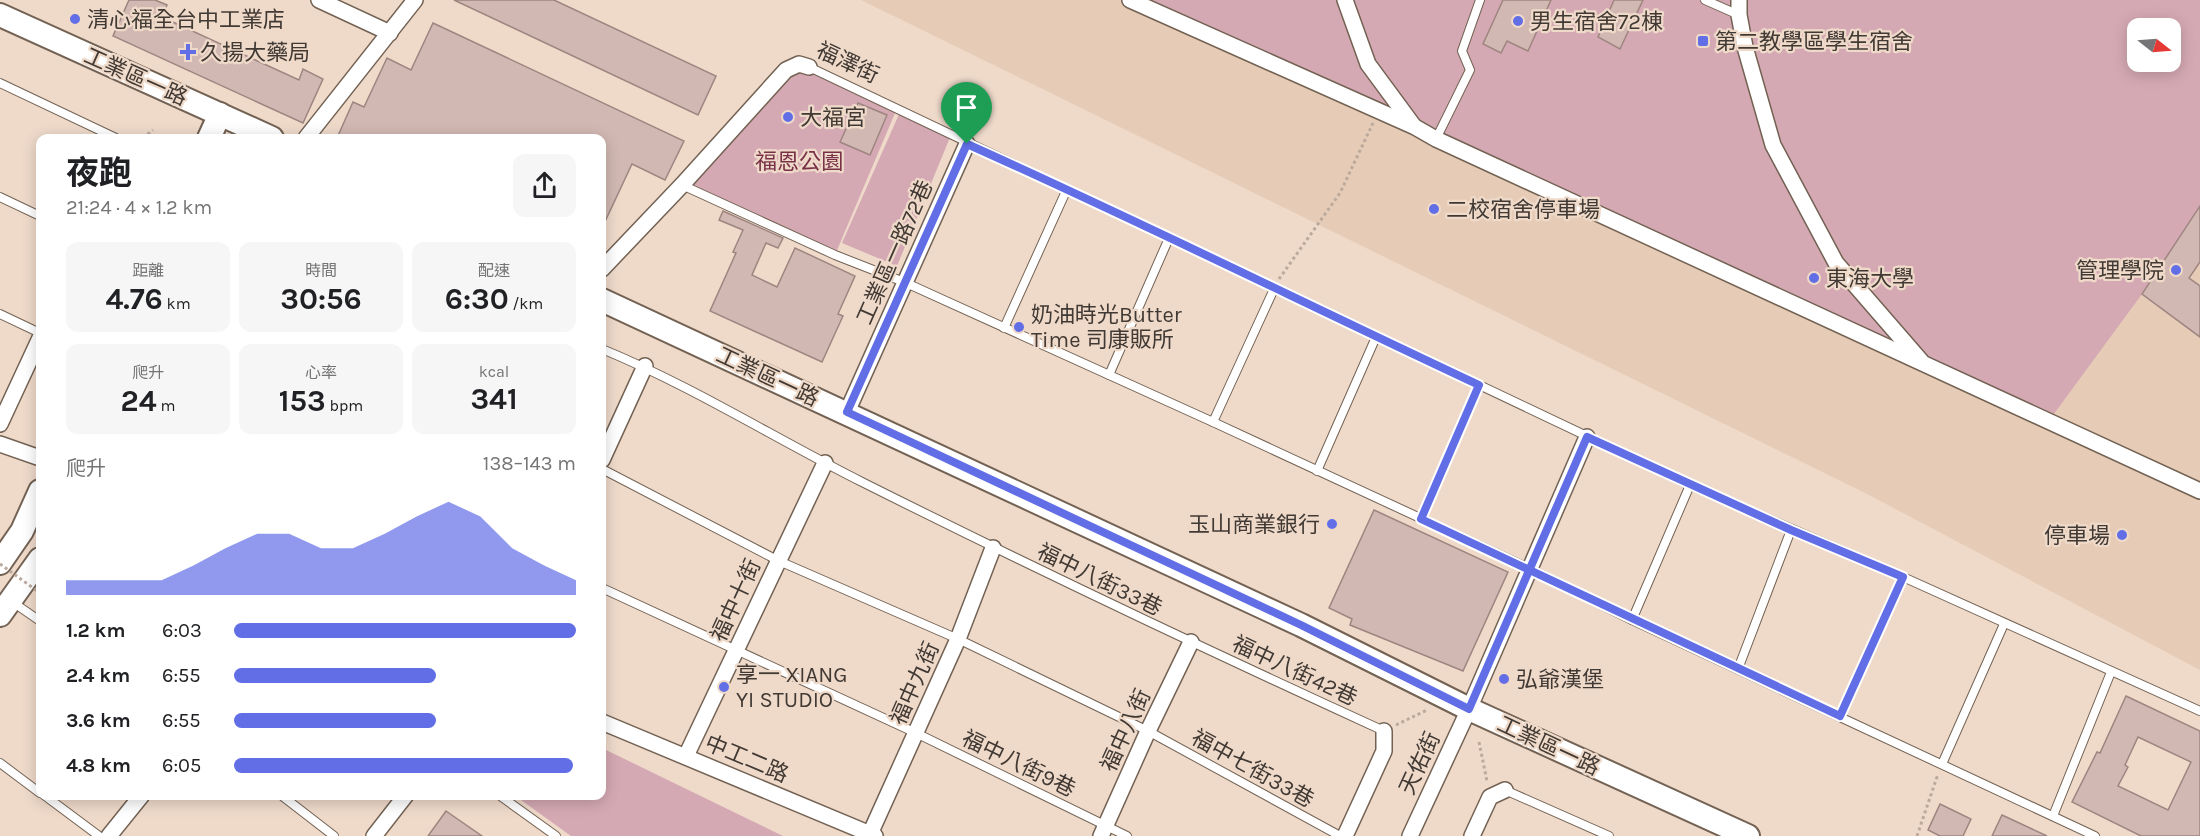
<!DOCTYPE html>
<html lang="zh-TW">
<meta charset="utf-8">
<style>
body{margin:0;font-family:Karla,"Noto Sans TC",sans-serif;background:#f6f6f6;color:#202124;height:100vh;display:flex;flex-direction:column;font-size:22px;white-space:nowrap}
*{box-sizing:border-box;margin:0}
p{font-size:20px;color:#757577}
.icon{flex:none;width:33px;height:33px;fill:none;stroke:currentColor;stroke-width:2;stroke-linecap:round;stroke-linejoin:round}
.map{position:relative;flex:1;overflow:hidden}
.details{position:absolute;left:36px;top:134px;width:570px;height:666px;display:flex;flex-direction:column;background:#fff;border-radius:12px;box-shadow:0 3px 15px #0003}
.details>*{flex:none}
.needle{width:39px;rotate:107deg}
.tools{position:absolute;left:2127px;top:18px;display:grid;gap:12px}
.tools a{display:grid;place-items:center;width:54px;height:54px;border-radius:12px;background:#fff;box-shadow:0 3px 15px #0003;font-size:30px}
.pin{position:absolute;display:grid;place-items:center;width:51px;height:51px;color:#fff;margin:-62px -26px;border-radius:50% 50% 50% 0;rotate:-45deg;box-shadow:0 0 6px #0007}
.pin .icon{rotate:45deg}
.round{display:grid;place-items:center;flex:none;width:63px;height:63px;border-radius:12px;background:#f6f6f6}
.overview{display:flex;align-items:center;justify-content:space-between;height:102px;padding:0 30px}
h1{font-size:33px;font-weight:700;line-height:45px}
.stats{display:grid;grid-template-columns:repeat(3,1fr);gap:9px;height:102px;padding:6px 30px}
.stats div{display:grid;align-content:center;border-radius:12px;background:#f6f6f6;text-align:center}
.stats b{font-size:30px;font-weight:700}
.stats small{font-size:16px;font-weight:400}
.stats p{font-size:16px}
.chart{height:168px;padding:12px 30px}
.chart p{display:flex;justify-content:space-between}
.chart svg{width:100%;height:108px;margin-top:6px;fill:#626ee6;opacity:.7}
ul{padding:0 30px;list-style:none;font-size:20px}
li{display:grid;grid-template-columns:96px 72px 1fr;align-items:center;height:45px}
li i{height:15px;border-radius:8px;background:#626ee6}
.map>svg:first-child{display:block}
.built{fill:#e6ccb6;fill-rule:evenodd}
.green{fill:#d5a9b4;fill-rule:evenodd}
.building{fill:#d2b8b2;stroke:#9e8580;stroke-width:1.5;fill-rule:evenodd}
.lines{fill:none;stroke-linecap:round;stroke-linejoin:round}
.lane-casing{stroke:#736253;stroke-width:10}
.street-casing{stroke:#736253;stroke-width:18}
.secondary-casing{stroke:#736253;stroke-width:26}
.path{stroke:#bba99c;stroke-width:3;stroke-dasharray:3 3;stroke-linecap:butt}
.lane{stroke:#fff;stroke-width:8}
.street{stroke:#fff;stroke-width:15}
.secondary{stroke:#fff;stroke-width:22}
.path-bridge{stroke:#bba99c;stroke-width:3;stroke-dasharray:3 3;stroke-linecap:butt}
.route-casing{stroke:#fff;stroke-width:12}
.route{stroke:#626ee6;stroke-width:8}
.poi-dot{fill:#626ee6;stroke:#efdaca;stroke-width:2}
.labels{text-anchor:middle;stroke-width:4.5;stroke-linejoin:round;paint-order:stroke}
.poi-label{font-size:22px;fill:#413933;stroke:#efdaca;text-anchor:start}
.street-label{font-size:22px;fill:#413933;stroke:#efdaca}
.park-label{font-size:22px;fill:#793148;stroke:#efdaca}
</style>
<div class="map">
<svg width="2200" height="836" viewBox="0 0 2200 836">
<rect width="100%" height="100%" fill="#efdaca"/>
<path class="built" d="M861 0H2200V670L1869 495ZM2138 28H2170V62H2138Z"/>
<g class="green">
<path d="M1130 0H2200V206L2142 294 2048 422ZM2138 28H2170V62H2138Z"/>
<polygon points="799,64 898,106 835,255 682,185"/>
<polygon points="900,112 951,135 897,266 842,243"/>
<polygon points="602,748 783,836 571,836 514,795 602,795"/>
</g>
<g class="building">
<polygon points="129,0 155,0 167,5 162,17 299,80 303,69 323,79 303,123 113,36"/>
<polygon points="454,0 554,0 716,76 698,115"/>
<polygon points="1503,0 1551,0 1528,51 1507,41 1501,53 1483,44"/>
<polygon points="1614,0 1643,0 1620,49 1598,37"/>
<polygon points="433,23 684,141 665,180 632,164 602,228 602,138 337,138 353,102 364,107 387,58 411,70"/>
<polygon points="858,103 887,115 870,155 840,142"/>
<polygon points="2200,206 2200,262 2189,278 2200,286 2200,337 2142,294"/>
<polygon points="723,211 783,238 778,248 766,243 752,275 777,287 795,248 855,276 838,314 843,316 822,362 710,311 736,253 733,252 743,230 719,220"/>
<polygon points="1374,510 1508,572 1463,671 1350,625 1352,619 1329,608"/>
<path d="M2126 696 2200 731V836H2141L2072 802 2097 752 2100 753ZM2138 737 2191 762 2168 810 2118 786 2128 767 2125 765Z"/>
<polygon points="1940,804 1971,819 1963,836 1940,836 1928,830"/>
<polygon points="446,811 482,836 428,836"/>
<polygon points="2002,815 2047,836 1992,836"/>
</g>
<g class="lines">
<g class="lane-casing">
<g id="lane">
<polyline points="1705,0 1739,15"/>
<polyline points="809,67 1690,485 1903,577 2200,711"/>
<polyline points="0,83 116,138"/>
<polyline points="1436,139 1470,70 1462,51 1480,0"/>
<polyline points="682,185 835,255 904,282 1213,422 1528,568 1632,620 2095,836"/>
<polyline points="0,197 40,216"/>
<polyline points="0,314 40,333"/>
<polyline points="1004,328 1067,189"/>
<path d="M602 349C692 386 776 439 864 483 1036 569 1209 651 1384 731"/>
<polyline points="1109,375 1169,238"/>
<polyline points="1213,422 1274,289"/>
<polyline points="602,469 779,561 958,639 1148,731 1340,836"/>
<polyline points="1317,471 1376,337"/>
<polyline points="1421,519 1479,385"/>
<polyline points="602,588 916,733 1127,836"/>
<polyline points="11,601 40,621"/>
<polyline points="1632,620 1690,485"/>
<polyline points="1738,669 1791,530"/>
<polyline points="1840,716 1903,577"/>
<polyline points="0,763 40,793"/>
<polyline points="1942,764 2004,624"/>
<polyline points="1505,790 1609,836"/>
<polyline points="44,795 99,836"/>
<polyline points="281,795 334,836"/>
<polyline points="499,795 556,836"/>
<polyline points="2053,816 2111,672"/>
</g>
</g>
<g class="street-casing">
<g id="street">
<polyline points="319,0 390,33"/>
<polyline points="1130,0 1415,127 1436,139 2200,491"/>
<polyline points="1345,0 1368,64 1413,125"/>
<polyline points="1739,0 1739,15 1745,47 1773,145 1836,263 1921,361"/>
<polyline points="306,138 415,0"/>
<polyline points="602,269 682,185 786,70 799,64 809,67"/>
<polyline points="847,412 967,144"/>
<polyline points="0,424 40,338"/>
<polyline points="0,444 40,458"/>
<polyline points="602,460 645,366"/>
<polyline points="602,722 875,836"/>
<polyline points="686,756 825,463"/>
<polyline points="870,834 958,639 993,548"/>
<polyline points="109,836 142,795"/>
<polyline points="374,836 406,795"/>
<polyline points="1101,836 1148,731 1191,642"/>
<polyline points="1345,836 1384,751 1384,731"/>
<polyline points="1410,836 1469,709 1587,437"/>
<polyline points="1472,836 1490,797 1505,790"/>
</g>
</g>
<g class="secondary-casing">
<g id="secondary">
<polyline points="0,15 272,138"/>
<polyline points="209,138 220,114"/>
<polyline points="602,300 1301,625 1469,709 1748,836"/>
<polyline points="0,563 22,531 40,491"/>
<polyline points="0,615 40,559"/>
</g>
</g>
<g class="path">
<polyline points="143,138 153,130"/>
<polyline points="1279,279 1340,193 1373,123"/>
<polyline points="1396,725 1427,710"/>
<polyline points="1479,742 1487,781"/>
<polyline points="1917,836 1938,774"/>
</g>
<use href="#lane" class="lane"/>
<use href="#street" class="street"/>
<use href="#secondary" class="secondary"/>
<polyline class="path-bridge" points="0,564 40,593"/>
</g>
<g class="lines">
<g class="route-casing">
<path id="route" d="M967 144 847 412 1301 625 1469 709 1587 437 1791 530 1903 577 1840 716 1421 519 1479 385C1308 305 1139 221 967 144"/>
</g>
<use href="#route" class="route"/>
</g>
<g class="poi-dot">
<circle cx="75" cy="19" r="6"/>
<circle cx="1518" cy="21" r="6"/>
<rect x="1697" y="35" width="12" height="12" rx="3"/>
<path d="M185 43h6v6h6v6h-6v6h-6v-6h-6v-6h6z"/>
<circle cx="788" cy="117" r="6"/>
<circle cx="1434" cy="209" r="6"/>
<circle cx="2176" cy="270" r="6"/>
<circle cx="1814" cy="278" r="6"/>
<circle cx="1019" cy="327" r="6"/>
<circle cx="1332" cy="524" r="6"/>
<circle cx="2122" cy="535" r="6"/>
<circle cx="1504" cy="679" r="6"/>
<circle cx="724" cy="687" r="6"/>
</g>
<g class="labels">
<g class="poi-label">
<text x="87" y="27">清心福全台中工業店</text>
<text x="1530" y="29">男生宿舍72棟</text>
<text x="1715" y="49">第二教學區學生宿舍</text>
<text x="200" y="60">久揚大藥局</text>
<text x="800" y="125">大福宮</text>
<text x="1446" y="217">二校宿舍停車場</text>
<text x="2164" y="278" text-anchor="end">管理學院</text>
<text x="1826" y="286">東海大學</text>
<text x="1031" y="322">奶油時光Butter<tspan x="1031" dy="25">Time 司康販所</tspan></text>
<text x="1320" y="532" text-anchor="end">玉山商業銀行</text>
<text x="2110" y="543" text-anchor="end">停車場</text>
<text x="736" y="682">享一 XIANG<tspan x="736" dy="25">YI STUDIO</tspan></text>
<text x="1516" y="687">弘爺漢堡</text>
</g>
<g class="street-label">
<text transform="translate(848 62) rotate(25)" y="8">福澤街</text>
<text transform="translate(136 76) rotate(24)" y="8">工業區一路</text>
<text transform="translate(894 252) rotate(-66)" y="8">工業區一路72巷</text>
<text transform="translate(768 376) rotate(25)" y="8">工業區一路</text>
<text transform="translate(1100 579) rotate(26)" y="8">福中八街33巷</text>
<text transform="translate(735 600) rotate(-65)" y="8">福中十街</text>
<text transform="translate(1295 670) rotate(25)" y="8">福中八街42巷</text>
<text transform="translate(914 683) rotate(-66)" y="8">福中九街</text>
<text transform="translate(1125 730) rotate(-65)" y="8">福中八街</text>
<text transform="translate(1549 745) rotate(25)" y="8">工業區一路</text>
<text transform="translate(747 758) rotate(23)" y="8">中工二路</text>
<text transform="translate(1019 763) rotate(26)" y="8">福中八街9巷</text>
<text transform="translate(1419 763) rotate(-65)" y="8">天佑街</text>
<text transform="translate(1253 768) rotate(29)" y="8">福中七街33巷</text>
</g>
<g class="park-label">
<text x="799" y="169">福恩公園</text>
</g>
</g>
</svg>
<div class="tools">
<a><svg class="needle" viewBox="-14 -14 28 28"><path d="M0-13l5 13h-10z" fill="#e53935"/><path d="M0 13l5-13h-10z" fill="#757577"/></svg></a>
</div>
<div class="pin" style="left:967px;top:144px;background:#1e9e55"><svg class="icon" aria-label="arrive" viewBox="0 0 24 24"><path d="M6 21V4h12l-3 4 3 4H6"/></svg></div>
<section class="details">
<div class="overview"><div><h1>夜跑</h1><p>21:24 · 4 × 1.2 km</p></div><a class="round"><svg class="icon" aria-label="share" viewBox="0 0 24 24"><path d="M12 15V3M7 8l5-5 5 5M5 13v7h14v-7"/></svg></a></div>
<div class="stats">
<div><p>距離</p><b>4.76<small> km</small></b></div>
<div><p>時間</p><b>30:56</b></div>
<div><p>配速</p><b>6:30<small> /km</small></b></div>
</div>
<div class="stats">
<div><p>爬升</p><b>24<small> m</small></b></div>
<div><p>心率</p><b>153<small> bpm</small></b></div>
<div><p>kcal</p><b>341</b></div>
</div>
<div class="chart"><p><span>爬升</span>138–143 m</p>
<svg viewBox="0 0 160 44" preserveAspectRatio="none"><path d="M0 44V38L10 38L20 38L30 38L40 32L50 25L60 19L70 19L80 25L90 25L100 19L110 12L120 6L130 12L140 25L150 32L160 38V44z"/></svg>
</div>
<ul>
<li><b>1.2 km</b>6:03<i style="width:100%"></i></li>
<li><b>2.4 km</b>6:55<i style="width:59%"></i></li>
<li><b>3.6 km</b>6:55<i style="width:59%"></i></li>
<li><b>4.8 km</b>6:05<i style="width:99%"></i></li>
</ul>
</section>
</div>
